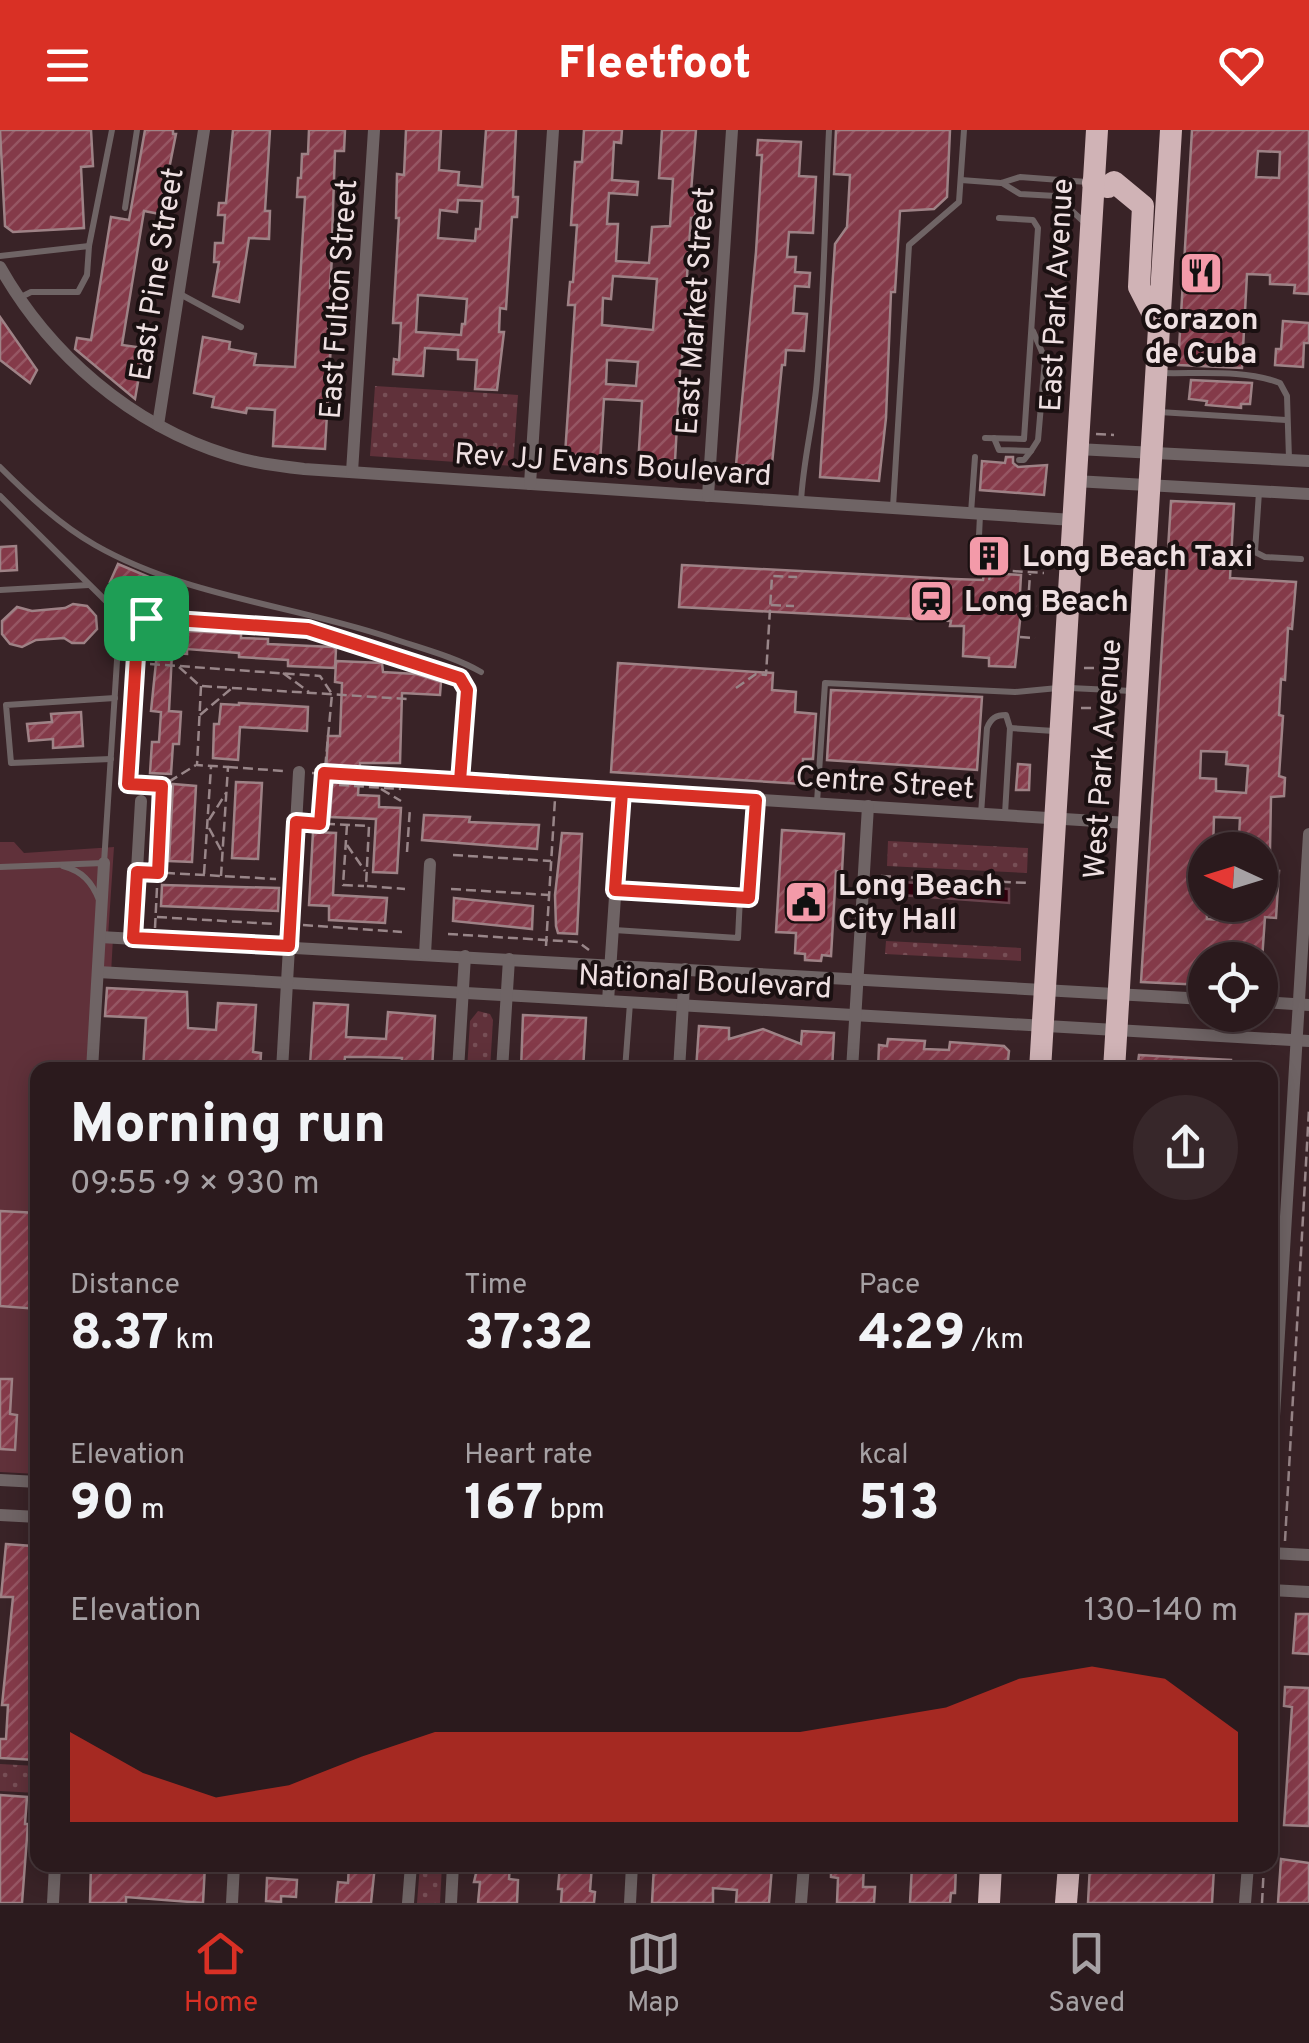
<!DOCTYPE html>
<meta charset="utf-8">
<style>
body{margin:0;font-family:Overpass,sans-serif;background:#37272a;color:#f1f3f6;height:100vh;display:flex;flex-direction:column;font-size:38px;white-space:nowrap}
*{box-sizing:border-box;margin:0}
p{font-size:32px;color:#a6a1a4}
.icon{flex:none;width:55px;height:55px;fill:none;stroke:currentColor;stroke-width:2;stroke-linecap:round;stroke-linejoin:round}
.map{position:relative;flex:1;overflow:hidden}
.details{position:absolute;left:30px;top:932px;width:1248px;height:810px;display:flex;flex-direction:column;background:#2b1a1d;border-radius:20px;box-shadow:0 5px 25px #0003,0 0 0 2px #47383b}
.details>*{flex:none}
.needle{width:65px;rotate:274deg}
.buttons{position:absolute;left:1188px;top:702px;display:grid;gap:20px}
.buttons a{display:grid;place-items:center;width:90px;height:90px;border-radius:50%;background:#2b1a1d;box-shadow:0 5px 25px #0003,0 0 0 2px #47383b;font-size:50px}
.pin{position:absolute;display:grid;place-items:center;width:85px;height:85px;color:#fff;margin:-42px;border-radius:20px;box-shadow:0 5px 15px #0006}
.round{display:grid;place-items:center;flex:none;width:105px;height:105px;border-radius:52px;background:#37272a}
.head{display:flex;align-items:center;justify-content:space-between;height:170px;padding:0 40px}
h1{font-size:55px;font-weight:800;line-height:75px}
.figures{display:grid;grid-template-columns:repeat(3,1fr);gap:15px;height:170px;padding:10px 40px}
.figures div{display:grid;align-content:center}
.figures b{font-size:50px;font-weight:800}
.figures small{font-size:28px;font-weight:400}
.figures p{font-size:28px}
.chart{height:280px;padding:20px 40px}
.chart p{display:flex;justify-content:space-between}
.chart svg{width:100%;height:180px;margin-top:10px;fill:#d93025;opacity:.7}
header{display:flex;justify-content:space-between;align-items:center;height:130px;padding:0 40px;background:#d93025;color:#fff;font-size:45px;font-weight:800}
.dock{display:flex;justify-content:space-around;align-items:center;height:140px;border-top:2px solid #47383b;background:#2b1a1d;font-size:28px;color:#a6a1a4}
.dock a{display:grid;justify-items:center;gap:5px}
.dock .current{color:#d93025}
.map>svg:first-child{display:block}
.grass{fill:url(#grass-dots)}
.pitch{fill:#60313a}
.water{fill:url(#water-ripples);stroke:#69434d;stroke-width:2.5}
.building{fill:url(#building-hatch);stroke:#9e8286;stroke-width:2.5;fill-rule:evenodd}
.lines{fill:none;stroke-linecap:round;stroke-linejoin:round}
.path{stroke:#998689;stroke-width:2.5;stroke-dasharray:10 5;stroke-linecap:butt}
.lane{stroke:#6f6465;stroke-width:6}
.street{stroke:#6f6465;stroke-width:12}
.highway{stroke:#d0b3b6;stroke-width:22}
.route-casing{stroke:#fff;stroke-width:20}
.route{stroke:#d93025;stroke-width:12}
.labels{text-anchor:middle;stroke-width:8;stroke-linejoin:round;paint-order:stroke}
.street-label{font-size:30px;fill:#efe0e2;stroke:#1a1011}
.poi-label{font-size:30px;font-weight:bold;fill:#efe0e2;stroke:#1a1011;text-anchor:start}
</style>
<header><svg class="icon" aria-label="menu" viewBox="0 0 24 24"><path d="M4 6h16M4 12h16M4 18h16"/></svg>Fleetfoot<svg class="icon" aria-label="heart" viewBox="0 0 24 24"><path d="M12 20l-8-8c-3-5 5-10 8-4 3-6 11-1 8 4z"/></svg></header>
<div class="map">
<svg width="1309" height="1773" viewBox="0 0 1309 1773">
<defs>
<pattern id="grass-dots" width="8" height="8" patternUnits="userSpaceOnUse" patternTransform="scale(2.5)"><rect width="8" height="8" fill="#60313a"/><path d="M2 2h.1M6 6h.1" fill="none" stroke="#774f56" stroke-width="1.8" stroke-linecap="round"/></pattern>
<pattern id="water-ripples" width="26" height="14" patternUnits="userSpaceOnUse" patternTransform="scale(2.5)"><rect width="26" height="14" fill="#30000d"/><path d="M2 4q2-2 4 0t4 0M15 11q2-2 4 0t4 0" fill="none" stroke="#4e2530"/></pattern>
<pattern id="building-hatch" width="6" height="6" patternUnits="userSpaceOnUse" patternTransform="scale(2.5)"><rect width="6" height="6" fill="#843a49"/><path d="M-1 1l2-2M0 6l6-6M5 7l2-2" fill="none" stroke="#965663"/></pattern>
</defs>
<rect width="100%" height="100%" fill="#392327"/>
<g class="grass">
<polygon points="375,256 518,265 513,336 370,326"/>
<polygon points="888,711 1028,718 1027,743 887,736"/>
<polygon points="886,811 1021,818 1021,831 885,824"/>
<polygon points="478,881 490,884 493,890 490,940 467,940 470,891"/>
<polygon points="0,1634 37,1636 37,1663 0,1661"/>
<polygon points="420,1735 442,1735 440,1773 417,1773"/>
</g>
<polygon class="pitch" points="0,712 14,712 24,723 114,717 108,807 113,808 111,844 100,843 94,940 38,940 37,1344 0,1342"/>
<polygon class="water" points="902,752 1009,759 1009,773 901,765"/>
<g class="building">
<polygon points="0,0 91,0 93,36 81,37 84,98 13,102 5,96"/>
<polygon points="145,0 173,0 173,4 176,4 160,84 144,81 122,215 144,218 135,269 75,219 77,208 91,210 111,87 129,90"/>
<polygon points="233,0 270,0 265,81 270,81 269,109 249,108 239,172 213,166 219,132 214,132 215,113 223,113 225,85 218,85 219,73 226,73"/>
<polygon points="309,0 345,0 344,21 335,21 332,108 338,108 336,127 332,127 330,158 334,158 333,178 329,178 328,213 331,213 325,319 273,316 275,280 247,278 246,283 212,277 214,267 194,263 203,207 230,212 229,219 256,224 254,235 295,237 305,67 297,67 298,48 301,48 302,24 308,24"/>
<path d="M406 0H441L439 40 459 42 458 55 482 57 486 0H516L513 67H518L517 87H512L506 179 500 178 499 202H504L497 260 475 259 477 230 458 229V220L425 218 423 246 393 244 394 229 399 230 401 193H393L399 88H396L397 44 404 45ZM458 70 482 71 480 99H476L475 111 438 108 440 80 457 82ZM418 165 467 169 465 194H462L461 205 416 202Z"/>
<path d="M584 0H622L621 13 614 12 612 50 638 52 637 65 609 63 607 94H618L616 131 649 133 652 97 670 96 673 49 659 48 662 0H696L691 62 697 63 695 88H691L687 146H694L680 241 675 331 660 330 659 336 638 335 642 271 604 269 600 333 580 332 581 326 565 325 575 175H568L570 152H573L577 95H571L575 32H582ZM613 146 657 149 653 200 602 195 603 168 611 169ZM607 230 638 232 636 256 606 254Z"/>
<polygon points="836,0 950,0 947,67 934,79 900,81 895,162 891,162 886,288 879,351 820,347 835,114 847,97 850,45 834,44"/>
<path d="M1192 0H1309V164L1294 163 1295 155 1270 154V145L1247 144 1242 238 1178 235ZM1258 21 1280 22 1279 48 1256 47Z"/>
<polygon points="758,10 801,12 799,46 816,47 813,103 789,102 787,127 796,127 795,142 810,143 809,157 795,156 793,183 807,184 804,221 786,220 785,235 782,235 771,344 751,343 752,336 736,335 756,122 762,25 757,25"/>
<polygon points="0,187 37,240 30,253 0,230"/>
<polygon points="1283,191 1309,193 1309,213 1304,213 1303,237 1275,235 1276,219 1281,219"/>
<polygon points="1191,250 1252,253 1250,274 1241,274 1241,278 1206,275 1207,271 1189,269"/>
<polygon points="1006,327 1013,327 1013,333 1018,337 1047,335 1044,365 980,360 982,331 1005,333"/>
<path d="M1171 371 1234 374 1230 448 1296 452 1292 499 1288 498 1285 550 1281 549 1279 585 1283 586 1279 646 1285 648 1284 666 1271 667 1270 720H1251V708L1239 707 1240 688 1214 687 1213 720H1205L1207 789 1237 791 1238 775H1260V740L1279 741 1276 788 1265 787 1262 830H1205L1204 855 1141 852ZM1201 621 1227 622 1226 634 1248 636 1246 663 1216 661V649L1200 648Z"/>
<polygon points="16,416 17,440 0,441 0,417"/>
<polygon points="118,434 163,453 156,471 110,452"/>
<polygon points="682,435 954,449 983,450 984,443 1021,445 1020,463 1023,463 1015,537 989,536 989,528 963,526 964,496 950,496 951,491 679,477"/>
<polygon points="73,474 87,476 96,486 97,499 84,513 72,513 64,508 36,510 22,517 10,514 2,504 2,491 17,477 32,481 65,478"/>
<polygon points="188,501 241,504 241,508 268,509 268,514 333,517 336,519 335,538 288,536 288,530 239,527 239,523 187,519 187,524 172,523 169,581 181,582 179,614 173,614 171,644 150,643 152,612 159,612 161,582 151,581 159,503 188,505"/>
<polygon points="336,531 382,533 383,542 416,544 441,552 440,565 402,563 400,633 360,633 358,665 379,666 379,677 401,678 397,743 373,742 376,689 330,687 333,642 326,642 328,606 340,606 342,553 335,552"/>
<polygon points="618,533 773,543 772,560 796,562 795,582 816,584 813,629 803,629 802,654 611,642"/>
<polygon points="831,560 982,567 977,640 827,630"/>
<polygon points="239,573 308,577 307,601 240,597 238,630 213,628 214,594 219,594 221,574 239,575"/>
<polygon points="81,582 83,616 53,618 53,609 29,611 27,594 52,592 51,584"/>
<polygon points="1018,634 1030,635 1029,660 1016,660"/>
<polygon points="236,652 262,653 258,729 232,728"/>
<polygon points="173,654 196,656 192,732 169,731"/>
<polygon points="424,685 470,687 469,692 539,695 537,719 422,710"/>
<polygon points="782,700 844,704 842,742 836,741 831,826 822,825 821,831 805,830 805,824 795,823 796,803 776,802"/>
<polygon points="313,702 336,703 333,765 387,768 385,793 329,790 329,776 309,775"/>
<polygon points="562,703 582,704 577,804 558,803 556,796 555,765"/>
<polygon points="162,755 279,758 278,781 161,776"/>
<polygon points="454,768 533,776 532,799 453,791"/>
<polygon points="107,858 187,862 188,898 216,900 218,873 256,875 253,922 261,923 260,940 186,936 186,940 143,940 146,888 105,886"/>
<polygon points="314,873 348,875 346,907 386,909 388,882 435,886 432,940 401,940 402,928 369,927 345,927 344,936 310,935"/>
<polygon points="523,885 586,888 583,940 521,940"/>
<polygon points="699,896 729,898 729,909 763,899 801,914 802,901 834,903 832,940 696,940"/>
<polygon points="888,909 925,911 924,919 949,920 950,912 1004,916 1009,921 1007,940 878,940 879,915 887,916"/>
<polygon points="1139,925 1231,930 1231,940 1137,940"/>
<polygon points="0,1081 38,1083 38,1179 0,1176"/>
<polygon points="0,1249 12,1249 10,1284 17,1285 15,1320 0,1319"/>
<polygon points="6,1414 32,1416 29,1458 38,1459 32,1557 31,1586 37,1586 35,1630 0,1628 0,1609 6,1609 8,1575 2,1575 13,1467 1,1467"/>
<polygon points="1296,1484 1309,1484 1309,1524 1293,1523"/>
<polygon points="1285,1557 1309,1558 1309,1696 1284,1695 1292,1577 1284,1576"/>
<polygon points="0,1665 27,1667 25,1694 28,1694 22,1773 0,1773"/>
<polygon points="1281,1729 1309,1733 1309,1773 1278,1773"/>
<polygon points="91,1735 205,1735 203,1773 126,1767 126,1773 90,1773"/>
<polygon points="349,1735 375,1735 371,1773 336,1773 338,1752 348,1753"/>
<polygon points="478,1735 510,1735 509,1749 518,1750 517,1773 478,1773 480,1752 474,1752"/>
<polygon points="560,1735 592,1735 590,1761 595,1762 594,1773 561,1773 562,1759 558,1759"/>
<polygon points="654,1735 714,1735 714,1739 738,1740 738,1735 772,1737 769,1773 736,1773 737,1760 713,1758 713,1773 652,1773"/>
<polygon points="831,1735 864,1735 863,1757 875,1757 874,1773 837,1773 838,1748 831,1747"/>
<polygon points="912,1735 956,1735 955,1763 951,1763 950,1773 910,1773"/>
<polygon points="1090,1735 1214,1738 1212,1773 1088,1773"/>
<polygon points="267,1748 297,1750 296,1767 281,1766 281,1772 266,1771"/>
</g>
<g class="lines">
<g class="path">
<polyline points="1096,304 1114,305"/>
<polyline points="989,450 991,443 995,440 1044,443"/>
<polyline points="1022,474 1037,476"/>
<polyline points="771,475 794,476"/>
<polyline points="1028,475 1030,444"/>
<polyline points="1020,507 1035,508"/>
<polyline points="150,534 320,546 332,564 320,693"/>
<polyline points="179,537 199,555"/>
<polyline points="1084,538 1094,538"/>
<polyline points="1104,538 1117,540"/>
<polyline points="283,543 309,562"/>
<polyline points="201,556 197,635 228,637 221,746"/>
<polyline points="202,556 407,569"/>
<polyline points="736,558 756,544 766,545 772,446 797,447"/>
<polyline points="1081,578 1091,578"/>
<polyline points="1101,579 1114,578"/>
<polyline points="200,585 232,558"/>
<polyline points="228,637 284,641"/>
<polyline points="312,643 414,648"/>
<polyline points="324,654 401,659"/>
<polyline points="143,655 160,656"/>
<polyline points="381,659 401,671"/>
<polyline points="209,690 226,663"/>
<polyline points="310,693 369,696 366,756 405,759"/>
<polyline points="347,695 343,755 364,756"/>
<polyline points="209,698 222,722"/>
<polyline points="347,715 365,741"/>
<polyline points="407,722 410,678"/>
<polyline points="453,725 551,731"/>
<polyline points="150,742 276,749"/>
<polyline points="204,744 211,637"/>
<polyline points="881,746 1029,753"/>
<polyline points="451,759 549,765"/>
<polyline points="157,787 274,794"/>
<polyline points="303,795 402,802"/>
<polyline points="155,798 162,656 196,635"/>
<polyline points="448,804 578,812 589,820"/>
<polyline points="546,816 555,669"/>
<polyline points="1285,1411 1309,979"/>
<polyline points="1270,1638 1279,1475"/>
<polyline points="1262,1773 1264,1735"/>
</g>
<g class="lane">
<polyline points="961,50 1001,53 1020,47 1087,52"/>
<polyline points="1002,53 1020,64 1056,66 1085,93"/>
<polyline points="125,78 137,0"/>
<polyline points="89,116 112,0"/>
<polyline points="0,126 89,116 87,145 78,162 31,162 21,167"/>
<polyline points="180,164 241,197"/>
<path d="M1161 243C1200 244 1244 239 1280 253L1287 266 1289 329"/>
<polyline points="1159,282 1286,290"/>
<polyline points="985,308 1024,309 1038,98 1033,90 999,88"/>
<polyline points="994,308 999,320 1031,321 1038,310 1045,229 1033,201"/>
<polyline points="1019,330 1024,330 1031,321"/>
<path d="M0 337C28 365 60 395 95 415 184 466 292 475 388 507 419 518 453 526 481 542"/>
<polyline points="1259,362 1255,422 1265,427 1301,429"/>
<polyline points="0,366 109,474 117,492 118,515 104,733 0,737"/>
<path d="M801 372C803 330 814 291 817 249 824 166 825 83 829 0"/>
<polyline points="893,377 909,115 959,72 964,0"/>
<polyline points="971,383 975,327"/>
<polyline points="979,406 980,385"/>
<polyline points="0,460 89,455"/>
<polyline points="1070,558 1132,561"/>
<polyline points="1010,598 1054,601"/>
<polyline points="111,629 11,633 6,575 115,568"/>
<polyline points="425,649 459,651"/>
<polyline points="817,672 825,553 1015,562 1058,558"/>
<path d="M981 684 987 598C991 588 996 585 1006 585L1010 598 1005 684"/>
<path d="M63 736C82 741 92 752 99 770"/>
<polyline points="740,767 749,768 756,670"/>
<polyline points="614,800 738,808 740,767 618,760"/>
<polyline points="625,940 630,873"/>
</g>
<g class="street">
<path d="M0 137C49 224 131 295 228 325 253 333 279 336 304 339L1073 390"/>
<polyline points="158,295 204,0"/>
<polyline points="1077,319 1309,331"/>
<polyline points="352,342 374,0"/>
<polyline points="1075,351 1309,364"/>
<polyline points="530,354 553,0"/>
<polyline points="708,366 732,0"/>
<polyline points="128,654 138,493 146,488 308,499 460,548 467,560 460,651 1128,693"/>
<polyline points="100,807 1205,869"/>
<polyline points="133,809 141,671"/>
<polyline points="425,824 430,734"/>
<polyline points="98,842 1309,911"/>
<polyline points="608,871 622,662"/>
<polyline points="1260,872 1309,875"/>
<polyline points="92,940 104,733"/>
<polyline points="282,940 299,642"/>
<polyline points="458,940 465,826"/>
<polyline points="502,940 509,829"/>
<polyline points="679,940 685,839"/>
<polyline points="852,940 868,676"/>
<polyline points="0,1350 38,1352"/>
<polyline points="1270,1353 1309,704"/>
<polyline points="0,1385 38,1387"/>
<polyline points="1270,1423 1309,1425"/>
<polyline points="1270,1460 1309,1462"/>
<polyline points="53,1773 55,1735"/>
<polyline points="232,1773 234,1735"/>
<polyline points="408,1773 411,1735"/>
<polyline points="451,1773 453,1735"/>
<polyline points="630,1773 632,1735"/>
<polyline points="801,1773 804,1735"/>
<polyline points="1245,1773 1248,1735"/>
</g>
<g class="highway">
<polyline points="1093,53 1108,57 1114,52 1143,76 1139,157 1158,194"/>
<polyline points="1040,940 1097,0"/>
<polyline points="1114,940 1171,0"/>
<polyline points="989,1773 991,1735"/>
<polyline points="1066,1773 1069,1735"/>
</g>
</g>
<g class="lines">
<g class="route-casing">
<path id="route" d="M146 488 138 494 128 654 162 656 158 743 137 742 133 808 289 816 296 692 320 694 324 643C468 651 612 662 756 670L749 768 615 760 622 662 460 651 467 560 460 548 308 499 146 488"/>
</g>
<use href="#route" class="route"/>
</g>
<defs>
<g id="restaurant-square" transform="scale(2.25)"><rect x="-9" y="-9" width="18" height="18" rx="4" fill="#f39aa9" stroke="#1a1011"/><path d="M-5-6h1v4h1v-4h1v4h1v-4h1v5L-1.5 .5V6h-2V.5L-5-1ZM5-6V6H3V1.5H1.5Q1.5-4 5-6Z" fill="#111"/></g>
<g id="building-square" transform="scale(2.25)"><rect x="-9" y="-9" width="18" height="18" rx="4" fill="#f39aa9" stroke="#1a1011"/><path d="M-4-6H4V6H1V3H-1V6H-4ZM-2.5-4.3h1.7v1.8h-1.7ZM.8-4.3h1.7v1.8H.8ZM-2.5-1h1.7V.8h-1.7ZM.8-1h1.7V.8H.8Z" fill="#111"/></g>
<g id="station-square" transform="scale(2.25)"><rect x="-9" y="-9" width="18" height="18" rx="4" fill="#f39aa9" stroke="#1a1011"/><path d="M-3-6H3Q5-6 5-4V2Q5 4 3 4L4.5 6H3L1.5 4h-3L-3 6H-4.5L-3 4Q-5 4-5 2V-4Q-5-6-3-6ZM-3.5-4v3h7v-3ZM-3.5 1v1.5H-2V1ZM2 1v1.5H3.5V1Z" fill="#111"/></g>
<g id="civic-square" transform="scale(2.25)"><rect x="-9" y="-9" width="18" height="18" rx="4" fill="#f39aa9" stroke="#1a1011"/><path d="M-.6-6.5H3V-4.5H.6V-3L4-1V1h2V6H-6V1h2V-1L-.6-3ZM-1.2 2.5V6h2.4V2.5Z" fill="#111"/></g>
</defs>
<g fill-rule="evenodd">
<use href="#restaurant-square" x="1201" y="143"/>
<use href="#building-square" x="989" y="426"/>
<use href="#station-square" x="931" y="471"/>
<use href="#civic-square" x="806" y="772"/>
</g>
<g class="labels">
<g class="street-label">
<text transform="translate(156 144) rotate(-81)" y="10">East Pine Street</text>
<text transform="translate(1056 165) rotate(-87)" y="10">East Park Avenue</text>
<text transform="translate(338 169) rotate(-86)" y="10">East Fulton Street</text>
<text transform="translate(695 181) rotate(-86)" y="10">East Market Street</text>
<text transform="translate(613 334) rotate(4)" y="10">Rev JJ Evans Boulevard</text>
<text transform="translate(1102 629) rotate(-86)" y="10">West Park Avenue</text>
<text transform="translate(885 652) rotate(4)" y="10">Centre Street</text>
<text transform="translate(705 851) rotate(3)" y="10">National Boulevard</text>
</g>
<g class="poi-label">
<text x="1201" y="199" text-anchor="middle">Corazon<tspan x="1201" dy="34">de Cuba</tspan></text>
<text x="1022" y="436">Long Beach Taxi</text>
<text x="964" y="481">Long Beach</text>
<text x="838" y="765">Long Beach<tspan x="838" dy="34">City Hall</tspan></text>
</g>
</g>
</svg>
<div class="buttons">
<a><svg class="needle" viewBox="-14 -14 28 28"><path d="M0-13l5 13h-10z" fill="#e53935"/><path d="M0 13l5-13h-10z" fill="#a6a1a4"/></svg></a>
<a><svg class="icon" aria-label="locate" viewBox="0 0 24 24"><circle cx="12" cy="12" r="6"/><path d="M12 2v4M12 18v4M2 12h4M18 12h4"/></svg></a>
</div>
<div class="pin" style="left:146px;top:488px;background:#1e9e55"><svg class="icon" aria-label="arrive" viewBox="0 0 24 24"><path d="M6 21V4h12l-3 4 3 4H6"/></svg></div>
<section class="details">
<div class="head"><div><h1>Morning run</h1><p>09:55 · 9 × 930 m</p></div><a class="round"><svg class="icon" aria-label="share" viewBox="0 0 24 24"><path d="M12 15V3M7 8l5-5 5 5M5 13v7h14v-7"/></svg></a></div>
<div class="figures">
<div><p>Distance</p><b>8.37<small> km</small></b></div>
<div><p>Time</p><b>37:32</b></div>
<div><p>Pace</p><b>4:29<small> /km</small></b></div>
</div>
<div class="figures">
<div><p>Elevation</p><b>90<small> m</small></b></div>
<div><p>Heart rate</p><b>167<small> bpm</small></b></div>
<div><p>kcal</p><b>513</b></div>
</div>
<div class="chart"><p><span>Elevation</span>130–140 m</p>
<svg viewBox="0 0 160 44" preserveAspectRatio="none"><path d="M0 44V22L10 32L20 38L30 35L40 28L50 22L60 22L70 22L80 22L90 22L100 22L110 19L120 16L130 9L140 6L150 9L160 22V44z"/></svg>
</div>
</section>
</div>
<nav class="dock">
<a class="current"><svg class="icon" aria-label="home" viewBox="0 0 24 24"><path d="M3 11l9-7 9 7M6 9v11h12V9"/></svg>Home</a>
<a><svg class="icon" aria-label="map" viewBox="0 0 24 24"><path d="M3 6l6-2 6 2 6-2v14l-6 2-6-2-6 2zM9 4v14M15 6v14"/></svg>Map</a>
<a><svg class="icon" aria-label="saved" viewBox="0 0 24 24"><path d="M7 4h10v16l-5-4-5 4z"/></svg>Saved</a>
</nav>
